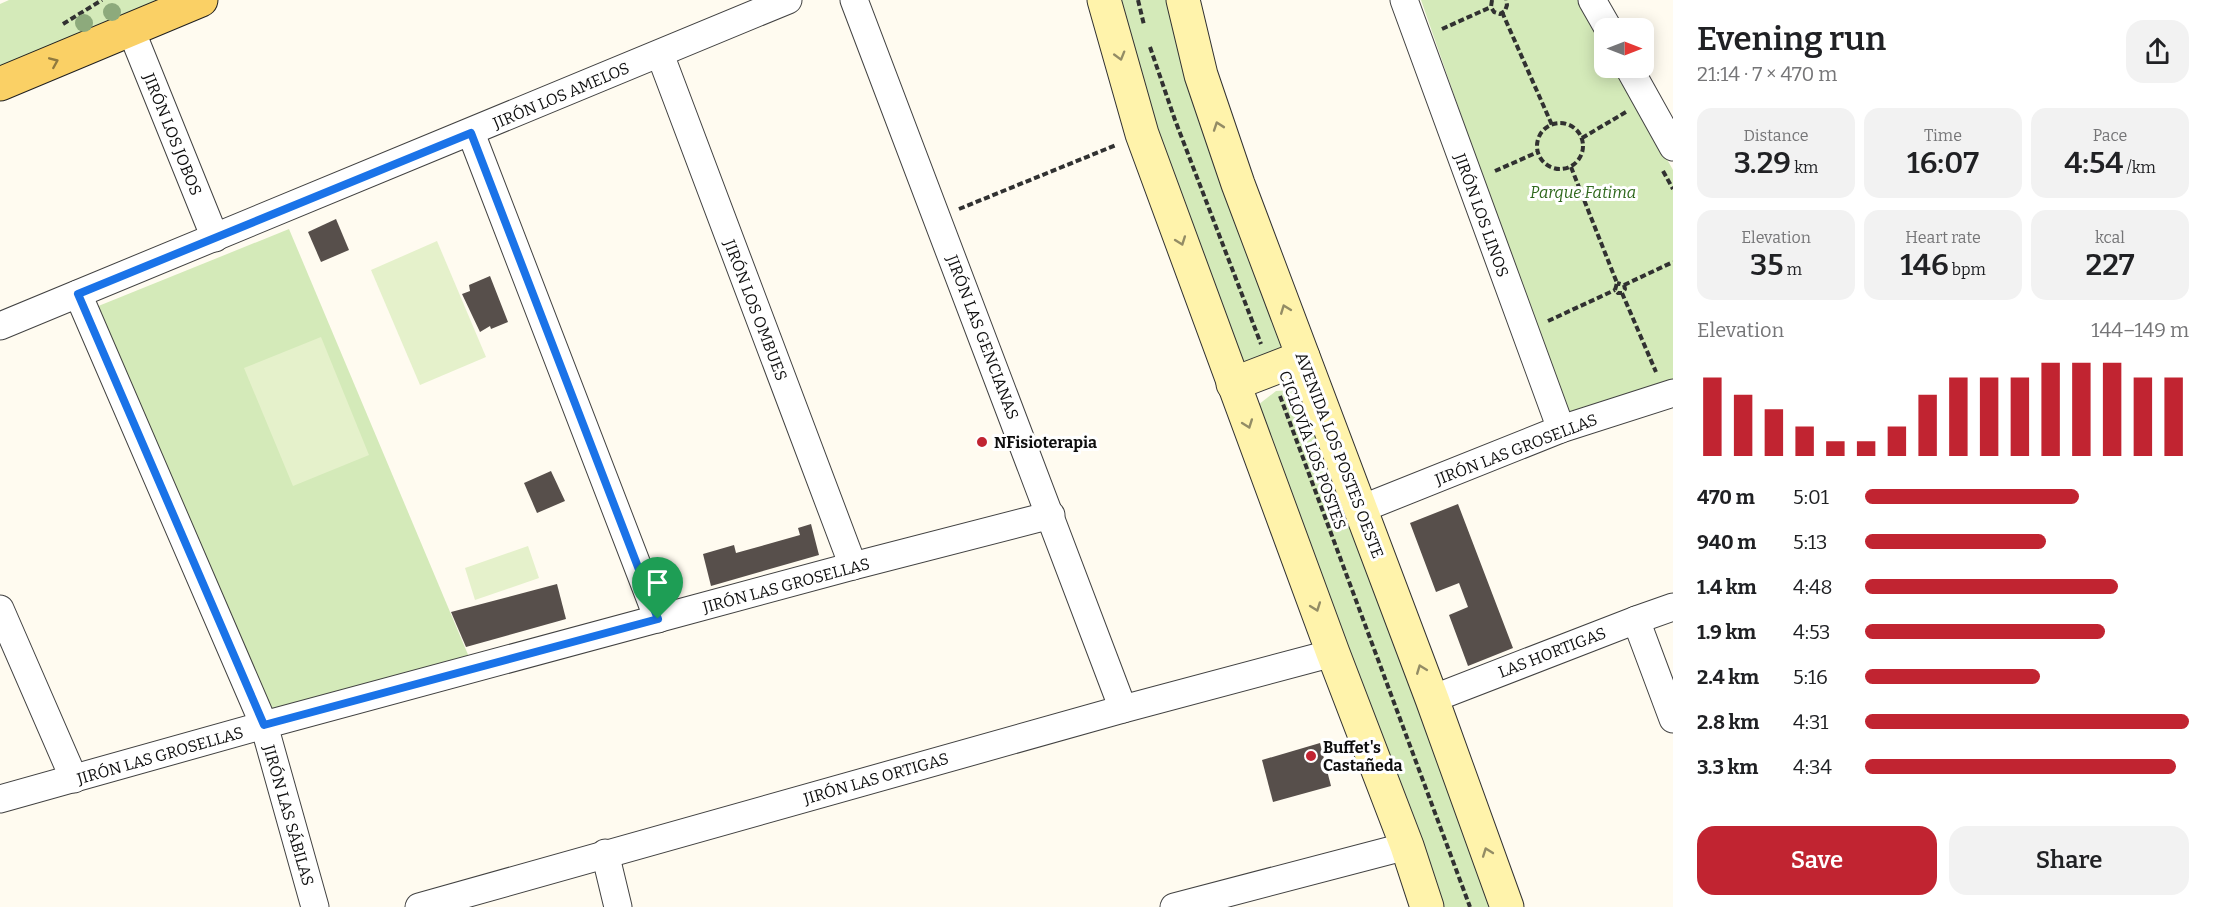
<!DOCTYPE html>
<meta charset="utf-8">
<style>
body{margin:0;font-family:Bitter,serif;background:#f2f2f2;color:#202124;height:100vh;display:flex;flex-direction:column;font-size:22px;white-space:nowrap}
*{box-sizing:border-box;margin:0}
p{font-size:20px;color:#757577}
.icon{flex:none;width:33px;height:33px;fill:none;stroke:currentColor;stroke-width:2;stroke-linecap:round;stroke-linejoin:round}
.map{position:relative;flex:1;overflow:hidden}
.panel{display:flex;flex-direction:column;background:#fff;width:540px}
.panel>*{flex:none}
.needle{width:39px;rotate:90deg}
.buttons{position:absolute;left:1594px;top:18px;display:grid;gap:12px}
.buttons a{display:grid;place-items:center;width:60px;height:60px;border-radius:12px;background:#fff;box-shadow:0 3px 15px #0003;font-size:30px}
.pin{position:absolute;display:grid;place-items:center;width:51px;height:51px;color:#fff;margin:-62px -26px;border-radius:50% 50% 50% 0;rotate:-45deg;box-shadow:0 0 6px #0007}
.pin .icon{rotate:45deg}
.round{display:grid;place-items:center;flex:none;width:63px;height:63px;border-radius:18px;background:#f2f2f2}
.summary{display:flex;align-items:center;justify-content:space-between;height:102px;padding:0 24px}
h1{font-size:33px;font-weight:600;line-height:45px}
.figures{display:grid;grid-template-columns:repeat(3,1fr);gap:9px;height:102px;padding:6px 24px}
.figures div{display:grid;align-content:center;border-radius:15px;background:#f2f2f2;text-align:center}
.figures b{font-size:30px;font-weight:600}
.figures small{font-size:16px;font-weight:400}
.figures p{font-size:16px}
.chart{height:168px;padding:12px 24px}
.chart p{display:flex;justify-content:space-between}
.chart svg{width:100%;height:108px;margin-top:6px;stroke:#c12431;stroke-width:6}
.primary-button{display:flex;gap:12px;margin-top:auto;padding:12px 24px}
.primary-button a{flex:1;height:69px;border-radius:18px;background:#c12431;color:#fff;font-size:24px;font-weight:600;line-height:69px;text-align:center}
.primary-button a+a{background:#f2f2f2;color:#202124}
ul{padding:0 24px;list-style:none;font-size:20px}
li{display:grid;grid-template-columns:96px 72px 1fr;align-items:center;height:45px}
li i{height:15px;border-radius:8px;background:#c12431}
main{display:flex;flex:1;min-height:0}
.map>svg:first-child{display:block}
.green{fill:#d4eab9}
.pitch{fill:#e5f1cb}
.building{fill:#574f4b}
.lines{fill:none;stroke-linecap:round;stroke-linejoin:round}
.minor-casing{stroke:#424242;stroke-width:29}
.secondary-casing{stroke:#313131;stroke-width:35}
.primary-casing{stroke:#202020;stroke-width:35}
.path{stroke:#313131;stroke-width:4;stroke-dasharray:6 3;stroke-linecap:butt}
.minor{stroke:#fff;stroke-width:27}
.secondary{stroke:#fff3ab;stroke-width:33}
.primary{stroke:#fad065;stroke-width:33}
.tree{fill:#8daa7c}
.oneway{stroke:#938c65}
.oneway2{stroke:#90793e}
.route-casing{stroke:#fff;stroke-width:12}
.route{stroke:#1a73e8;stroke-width:8}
.poi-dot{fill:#c12431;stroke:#fff;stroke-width:2}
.labels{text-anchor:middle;stroke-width:6;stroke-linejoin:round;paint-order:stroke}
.street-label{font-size:16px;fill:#0f0f0f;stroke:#fff}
.park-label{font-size:16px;font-style:italic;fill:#2f681d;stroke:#fff}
.poi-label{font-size:16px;font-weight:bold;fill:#0f0f0f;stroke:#fff;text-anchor:start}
</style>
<main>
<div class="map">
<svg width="1673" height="907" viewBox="0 0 1673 907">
<rect width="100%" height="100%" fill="#fffbf0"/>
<g class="green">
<polygon points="9,0 157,0 0,67 0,4"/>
<polygon points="1112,0 1170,0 1283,339 1280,353 1263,366 1237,362"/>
<polygon points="1421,0 1579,0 1605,47 1605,68 1616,68 1673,170 1673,380 1566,416"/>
<polygon points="289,229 469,657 268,717 91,309"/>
<polygon points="1291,390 1304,397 1493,907 1440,907 1258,405 1276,391"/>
</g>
<g class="pitch">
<polygon points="437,241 486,357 420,385 371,270"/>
<polygon points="321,337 369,455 293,486 244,368"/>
<polygon points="528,546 539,578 475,600 465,568"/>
</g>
<g class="building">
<polygon points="336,219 349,250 321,262 308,232"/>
<polygon points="490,276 508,322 491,329 490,326 480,332 462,294 470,291 469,285"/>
<polygon points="551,471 565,501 537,513 524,483"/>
<polygon points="1458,504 1513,648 1468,666 1449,615 1468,607 1459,583 1436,592 1410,523"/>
<polygon points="811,524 819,555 711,586 703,554 734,545 736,553 800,535 798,528"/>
<polygon points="557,584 566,619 466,647 451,612"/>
<polygon points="1320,743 1331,786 1273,802 1262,760"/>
</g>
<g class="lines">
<g class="minor-casing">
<g id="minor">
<polyline points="854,0 1123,709"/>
<polyline points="1404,0 1561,429"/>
<polyline points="1592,0 1608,28"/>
<polyline points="131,30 215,238"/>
<polyline points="660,54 853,566"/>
<polyline points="1629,68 1673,147"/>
<polyline points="471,133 658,619"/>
<polyline points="78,294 264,725 315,907"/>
<polyline points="0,326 788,0"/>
<polyline points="1361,509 1561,429 1673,393"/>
<polyline points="0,609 74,779"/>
<polyline points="1636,620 1673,719"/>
<polyline points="1432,699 1636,620 1673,607"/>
<polyline points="0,799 264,725 853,566 1051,515"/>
<polyline points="605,853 618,907"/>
<polyline points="419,907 1123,709 1333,653"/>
<polyline points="1174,907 1407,846"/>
</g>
</g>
<g class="secondary-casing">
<g id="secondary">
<polyline points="1104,0 1142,134 1333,653 1407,846 1427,907"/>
<polyline points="1183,0 1201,75 1238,184 1432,699 1507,907"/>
<polyline points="1233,384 1303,357"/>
</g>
</g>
<g class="primary-casing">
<polyline id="primary" points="0,84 201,0"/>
</g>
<g class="path">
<polyline points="1138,0 1144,25"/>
<polyline points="1492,0 1491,7 1494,12 1500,14 1505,11 1507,5 1506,0"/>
<polyline points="1502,12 1552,125"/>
<polyline points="63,24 102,0"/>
<polyline points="1442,29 1491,7"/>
<polyline points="1150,47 1175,120 1261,344"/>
<circle cx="1560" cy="146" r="23"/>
<polyline points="1582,138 1626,112"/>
<polyline points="1571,167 1617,283 1615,290 1618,293 1622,293 1625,289 1624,285 1617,283"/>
<polyline points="1495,171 1538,152"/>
<polyline points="1663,171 1673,189"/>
<polyline points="959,209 1116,145"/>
<polyline points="1624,285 1673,262"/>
<polyline points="1622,293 1656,372"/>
<polyline points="1548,321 1615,290"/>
<polyline points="1280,396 1470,907"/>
</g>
<use href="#minor" class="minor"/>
<use href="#secondary" class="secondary"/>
<use href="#primary" class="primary"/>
</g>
<g class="tree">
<circle cx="112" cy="12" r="9"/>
<circle cx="84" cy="23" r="9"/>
</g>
<defs><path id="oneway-chevron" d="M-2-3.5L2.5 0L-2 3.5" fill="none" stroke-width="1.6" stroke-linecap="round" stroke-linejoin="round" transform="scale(1.5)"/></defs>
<g class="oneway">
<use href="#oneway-chevron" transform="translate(1120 56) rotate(74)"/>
<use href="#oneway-chevron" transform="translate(1218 126) rotate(-109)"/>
<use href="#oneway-chevron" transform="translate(1181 241) rotate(70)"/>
<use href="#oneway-chevron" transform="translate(1285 309) rotate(-111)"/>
<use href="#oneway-chevron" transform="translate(1248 424) rotate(70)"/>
<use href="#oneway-chevron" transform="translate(1316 607) rotate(70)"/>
<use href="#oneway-chevron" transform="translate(1421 669) rotate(-111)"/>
<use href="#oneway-chevron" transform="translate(1487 852) rotate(-110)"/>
</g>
<use class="oneway2" href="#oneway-chevron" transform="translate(54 62) rotate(-23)"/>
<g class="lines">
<g class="route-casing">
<polygon id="route" points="471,133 658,619 264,725 78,294"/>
</g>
<use href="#route" class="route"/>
</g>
<g class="poi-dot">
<circle cx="982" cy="442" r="6"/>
<circle cx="1311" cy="756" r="6"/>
</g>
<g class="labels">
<g class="street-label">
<text transform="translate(561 95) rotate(-23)" y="6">JIRÓN LOS AMELOS</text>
<text transform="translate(173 134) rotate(68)" y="6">JIRÓN LOS JOBOS</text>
<text transform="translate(1482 215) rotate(70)" y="6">JIRÓN LOS LINOS</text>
<text transform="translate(756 310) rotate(69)" y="6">JIRÓN LOS OMBUES</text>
<text transform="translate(983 337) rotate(69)" y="6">JIRÓN LAS GENCIANAS</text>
<text transform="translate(1516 449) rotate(-21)" y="6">JIRÓN LAS GROSELLAS</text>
<text transform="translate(1313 450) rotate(70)" y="6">CICLOVÍA LOS POSTES</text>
<text transform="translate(1340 455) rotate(69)" y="6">AVENIDA LOS POSTES OESTE</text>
<text transform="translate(786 585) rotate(-15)" y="6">JIRÓN LAS GROSELLAS</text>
<text transform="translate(1552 652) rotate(-21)" y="6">LAS HORTIGAS</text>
<text transform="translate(160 755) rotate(-16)" y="6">JIRÓN LAS GROSELLAS</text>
<text transform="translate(876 778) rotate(-16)" y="6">JIRÓN LAS ORTIGAS</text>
<text transform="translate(289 815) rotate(74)" y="6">JIRÓN LAS SÁBILAS</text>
</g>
<g class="park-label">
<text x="1583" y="198">Parque Fatima</text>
</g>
<g class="poi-label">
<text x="994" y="448">NFisioterapia</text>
<text x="1323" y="753">Buffet's<tspan x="1323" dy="18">Castañeda</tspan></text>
</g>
</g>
</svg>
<div class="buttons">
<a><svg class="needle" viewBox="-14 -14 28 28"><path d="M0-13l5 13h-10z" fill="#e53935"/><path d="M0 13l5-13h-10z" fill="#757577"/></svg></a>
</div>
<div class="pin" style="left:658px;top:619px;background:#1e9e55"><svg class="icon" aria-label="arrive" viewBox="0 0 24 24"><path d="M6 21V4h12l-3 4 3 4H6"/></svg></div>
</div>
<section class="panel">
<div class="summary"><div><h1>Evening run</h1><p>21:14 · 7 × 470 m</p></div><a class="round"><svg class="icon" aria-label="share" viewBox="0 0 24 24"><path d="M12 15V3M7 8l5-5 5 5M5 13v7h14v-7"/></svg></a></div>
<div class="figures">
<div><p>Distance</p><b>3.29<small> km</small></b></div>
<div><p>Time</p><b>16:07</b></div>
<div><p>Pace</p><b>4:54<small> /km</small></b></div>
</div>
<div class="figures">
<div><p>Elevation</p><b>35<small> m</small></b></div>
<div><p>Heart rate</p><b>146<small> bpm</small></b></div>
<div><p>kcal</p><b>227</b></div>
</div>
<div class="chart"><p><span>Elevation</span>144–149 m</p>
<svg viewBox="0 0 160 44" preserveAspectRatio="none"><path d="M5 44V12M15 44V19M25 44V25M35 44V32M45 44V38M55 44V38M65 44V32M75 44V19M85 44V12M95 44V12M105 44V12M115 44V6M125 44V6M135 44V6M145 44V12M155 44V12"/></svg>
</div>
<ul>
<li><b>470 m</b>5:01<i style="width:66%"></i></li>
<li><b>940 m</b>5:13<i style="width:56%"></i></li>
<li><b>1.4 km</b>4:48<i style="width:78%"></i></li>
<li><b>1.9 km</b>4:53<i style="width:74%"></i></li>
<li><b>2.4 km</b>5:16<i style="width:54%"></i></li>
<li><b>2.8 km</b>4:31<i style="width:100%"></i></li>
<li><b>3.3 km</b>4:34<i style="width:96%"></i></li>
</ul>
<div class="primary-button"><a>Save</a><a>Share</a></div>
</section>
</main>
